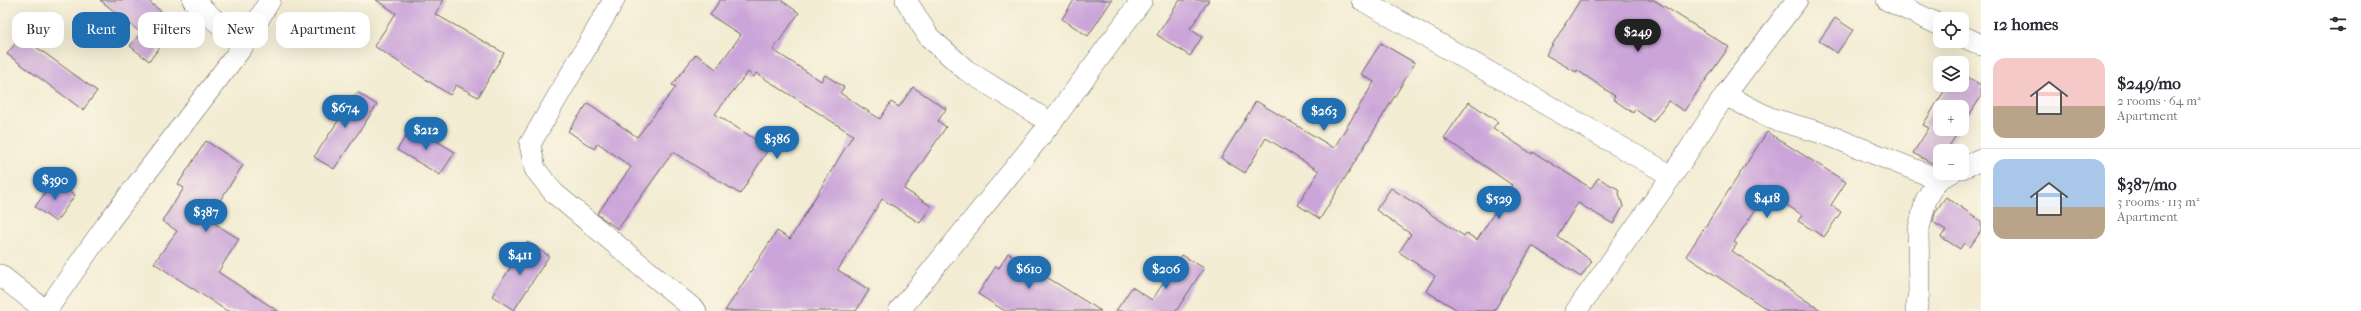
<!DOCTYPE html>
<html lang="en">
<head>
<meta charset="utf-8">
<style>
  :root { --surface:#fff; --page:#f7f7f7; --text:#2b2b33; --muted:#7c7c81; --line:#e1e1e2; --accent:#1f6fb2 }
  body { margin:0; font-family:"IM FELL French Canon",serif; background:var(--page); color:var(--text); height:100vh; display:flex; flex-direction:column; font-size:15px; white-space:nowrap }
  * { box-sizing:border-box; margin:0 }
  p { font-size:13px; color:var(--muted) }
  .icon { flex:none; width:22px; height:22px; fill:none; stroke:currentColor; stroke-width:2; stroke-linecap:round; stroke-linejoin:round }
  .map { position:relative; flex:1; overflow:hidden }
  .sheet { display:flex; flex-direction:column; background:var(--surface); width:380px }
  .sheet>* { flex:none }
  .top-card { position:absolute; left:12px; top:12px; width:380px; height:36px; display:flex; gap:8px }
  .tools { position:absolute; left:1933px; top:12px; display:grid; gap:8px }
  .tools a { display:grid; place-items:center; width:36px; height:36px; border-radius:8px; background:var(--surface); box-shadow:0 4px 16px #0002; font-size:20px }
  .price { position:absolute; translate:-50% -34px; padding:0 9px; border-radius:14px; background:var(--accent); color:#fff; font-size:13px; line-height:26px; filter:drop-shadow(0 1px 2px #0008) }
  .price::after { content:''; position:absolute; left:50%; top:24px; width:12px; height:9px; margin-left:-6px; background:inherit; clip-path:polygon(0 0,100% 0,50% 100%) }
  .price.selected { background:#222; color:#fff }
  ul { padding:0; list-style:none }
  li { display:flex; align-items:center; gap:12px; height:100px; padding:0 12px }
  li+li { border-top:1px solid var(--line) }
  li span { display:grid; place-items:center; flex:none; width:112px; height:80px; border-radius:12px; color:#555 }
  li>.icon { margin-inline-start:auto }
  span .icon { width:48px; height:48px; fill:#fffc; stroke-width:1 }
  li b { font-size:17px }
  h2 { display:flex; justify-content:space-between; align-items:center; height:48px; padding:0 12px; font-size:17px }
  .pill { padding:0 14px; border-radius:12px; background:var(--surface); box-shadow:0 4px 16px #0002; font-size:14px; line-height:36px }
  .pill.selected { background:var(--accent); color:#fff }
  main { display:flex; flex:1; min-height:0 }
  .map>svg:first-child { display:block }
  .building { fill:#cba5d9 }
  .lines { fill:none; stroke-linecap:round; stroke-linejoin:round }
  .minor-casing { stroke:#67655c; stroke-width:22 }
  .minor { stroke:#fff; stroke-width:21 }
</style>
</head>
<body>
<main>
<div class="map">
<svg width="1981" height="311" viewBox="0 0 1981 311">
  <rect width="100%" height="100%" fill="#fcf5e5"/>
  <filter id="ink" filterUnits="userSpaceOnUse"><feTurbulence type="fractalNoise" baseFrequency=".025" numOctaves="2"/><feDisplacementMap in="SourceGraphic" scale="8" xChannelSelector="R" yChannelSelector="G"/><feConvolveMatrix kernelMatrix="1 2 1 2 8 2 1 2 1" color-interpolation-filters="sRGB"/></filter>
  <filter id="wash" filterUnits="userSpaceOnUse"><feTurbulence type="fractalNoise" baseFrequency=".012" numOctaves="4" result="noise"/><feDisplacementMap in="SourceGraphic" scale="16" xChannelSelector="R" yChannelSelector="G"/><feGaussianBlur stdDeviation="0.9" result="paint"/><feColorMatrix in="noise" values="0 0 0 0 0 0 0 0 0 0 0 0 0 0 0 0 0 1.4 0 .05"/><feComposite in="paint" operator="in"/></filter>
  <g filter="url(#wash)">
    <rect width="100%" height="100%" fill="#f3ecd3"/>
    <g id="blocks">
      <path class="building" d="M 100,0 L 147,0 L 178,25 L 149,61 L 130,46 L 141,33 Z
        M 376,0 L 444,0 L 435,14 L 504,53 L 478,97 L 456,85 L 450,95 L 374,46 L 396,13 Z
        M 720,0 L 781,0 L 799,13 L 773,50 L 821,81 L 825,75 L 844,87 L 840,93 L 880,119 L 891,102 L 899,107 L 913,87 L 946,109 L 938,121 L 946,127 L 904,189 L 931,206 L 920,223 L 882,199 L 838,270 L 869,290 L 856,311 L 725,311 L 777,231 L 790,239 L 853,135 L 756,73 L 754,77 L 748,72 L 715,114 L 769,148 L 740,194 L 673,152 L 618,229 L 597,214 L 631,167 L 598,143 L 594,149 L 568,131 L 588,103 L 637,137 L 676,87 L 672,85 L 696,54 L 716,69 L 741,35 L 710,15 Z
        M 1074,0 L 1112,0 L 1088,36 L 1062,19 Z
        M 1180,0 L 1209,0 L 1190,29 L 1202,37 L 1190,56 L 1157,35 Z
        M 1580,0 L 1654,0 L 1729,47 L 1684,111 L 1668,101 L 1653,122 L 1635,109 L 1633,113 L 1613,99 L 1615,96 L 1577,70 L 1576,72 L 1546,55 Z
        M 1835,18 L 1853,30 L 1837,53 L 1819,41 Z
        M 21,36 L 97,91 L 83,110 L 7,54 Z
        M 1381,43 L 1415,63 L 1320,219 L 1298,205 L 1319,171 L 1266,138 L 1245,173 L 1221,158 L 1256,101 L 1334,148 L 1374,82 L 1361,74 Z
        M 1962,74 L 1981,85 L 1981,97 L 1962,126 L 1962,107 L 1940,107 L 1940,129 L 1960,129 L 1946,151 L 1940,151 L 1940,161 L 1937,166 L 1913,153 L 1929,128 L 1923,125 L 1948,85 L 1962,85 Z
        M 357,92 L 377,105 L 334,169 L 314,157 L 338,121 L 332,116 L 343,100 L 349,104 Z
        M 1469,102 L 1498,122 L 1493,128 L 1532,154 L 1533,152 L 1591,188 L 1598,178 L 1618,189 L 1623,207 L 1613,224 L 1578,203 L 1557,236 L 1592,261 L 1581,277 L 1532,246 L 1494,311 L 1459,311 L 1426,291 L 1435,276 L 1399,252 L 1411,234 L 1376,210 L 1391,188 L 1464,236 L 1466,233 L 1477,240 L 1512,185 L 1444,138 Z
        M 412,126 L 455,152 L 440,175 L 397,150 Z
        M 1767,132 L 1846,182 L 1831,205 L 1841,212 L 1824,237 L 1798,221 L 1802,215 L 1767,192 L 1734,242 L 1737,244 L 1732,251 L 1822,311 L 1770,311 L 1686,256 Z
        M 206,141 L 243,165 L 208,219 L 239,239 L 218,272 L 278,311 L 227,311 L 154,263 L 177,231 L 162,221 L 184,188 L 178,184 Z
        M 54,180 L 75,195 L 56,222 L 35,207 Z
        M 1946,197 L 1981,221 L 1981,231 L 1970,247 L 1964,243 L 1960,249 L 1941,237 L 1946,230 L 1933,222 L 1935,212 Z
        M 527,242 L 549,256 L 514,310 L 492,296 Z
        M 1008,253 L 1101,311 L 1005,311 L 978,294 L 996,266 L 999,268 Z
        M 1182,255 L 1204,268 L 1176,311 L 1116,311 L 1132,287 L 1152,300 Z"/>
    </g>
  </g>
  <g filter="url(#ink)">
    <use href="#blocks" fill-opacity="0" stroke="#67655c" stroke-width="1"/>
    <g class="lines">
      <defs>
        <path id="minor" d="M 193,0 L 243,46
          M 614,0 L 530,144 L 535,169 L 554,193 L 696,311
          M 906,0 L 929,37 L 966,70 L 1051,123
          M 1362,0 L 1672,176
          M 1887,0 L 1940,25
          M 1962,36 L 1981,45
          M 1725,95 L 1770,118 L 1825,134 L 1938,179
          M 1962,168 L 1981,160
          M 0,275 L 46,311
          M 46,311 L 107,224 L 243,46 L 270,0
          M 899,311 L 1051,123 L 1142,0
          M 1576,311 L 1672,176 L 1725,95 L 1797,0
          M 1916,311 L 1919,292 L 1918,232 L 1926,200 L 1938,179 L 1951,173"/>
      </defs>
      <use href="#minor" class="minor-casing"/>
      <use href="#minor" class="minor"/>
    </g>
  </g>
</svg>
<div class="tools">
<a><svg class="icon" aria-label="locate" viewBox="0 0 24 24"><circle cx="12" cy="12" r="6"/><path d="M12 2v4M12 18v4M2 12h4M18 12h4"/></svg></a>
<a><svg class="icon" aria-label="layers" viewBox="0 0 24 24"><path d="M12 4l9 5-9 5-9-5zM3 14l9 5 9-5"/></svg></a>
<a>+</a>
<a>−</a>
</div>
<b class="price selected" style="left:1638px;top:53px">$249</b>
<b class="price" style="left:345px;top:129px">$674</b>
<b class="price" style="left:1324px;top:132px">$263</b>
<b class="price" style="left:426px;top:151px">$212</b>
<b class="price" style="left:777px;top:160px">$386</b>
<b class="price" style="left:55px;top:201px">$390</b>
<b class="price" style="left:1767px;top:219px">$418</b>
<b class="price" style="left:1499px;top:220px">$529</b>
<b class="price" style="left:206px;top:233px">$387</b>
<b class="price" style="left:520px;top:276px">$411</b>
<b class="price" style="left:1029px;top:290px">$610</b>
<b class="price" style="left:1166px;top:290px">$206</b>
<div class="top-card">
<a class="pill">Buy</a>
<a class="pill selected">Rent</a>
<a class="pill">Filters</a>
<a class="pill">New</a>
<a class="pill">Apartment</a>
</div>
</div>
<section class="sheet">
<h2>12 homes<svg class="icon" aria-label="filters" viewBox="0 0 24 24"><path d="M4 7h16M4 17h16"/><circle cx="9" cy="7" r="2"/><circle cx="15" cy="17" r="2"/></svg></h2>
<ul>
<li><span style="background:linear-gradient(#f6c9c9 60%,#b9a48a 0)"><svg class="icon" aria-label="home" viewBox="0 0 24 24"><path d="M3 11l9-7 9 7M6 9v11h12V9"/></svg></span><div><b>$249/mo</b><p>2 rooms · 64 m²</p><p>Apartment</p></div></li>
<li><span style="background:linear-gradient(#a9c7e8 60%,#b9a48a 0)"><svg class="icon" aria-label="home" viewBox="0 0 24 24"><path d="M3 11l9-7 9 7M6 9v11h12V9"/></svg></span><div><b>$387/mo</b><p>3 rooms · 113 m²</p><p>Apartment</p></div></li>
</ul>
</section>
</main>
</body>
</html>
